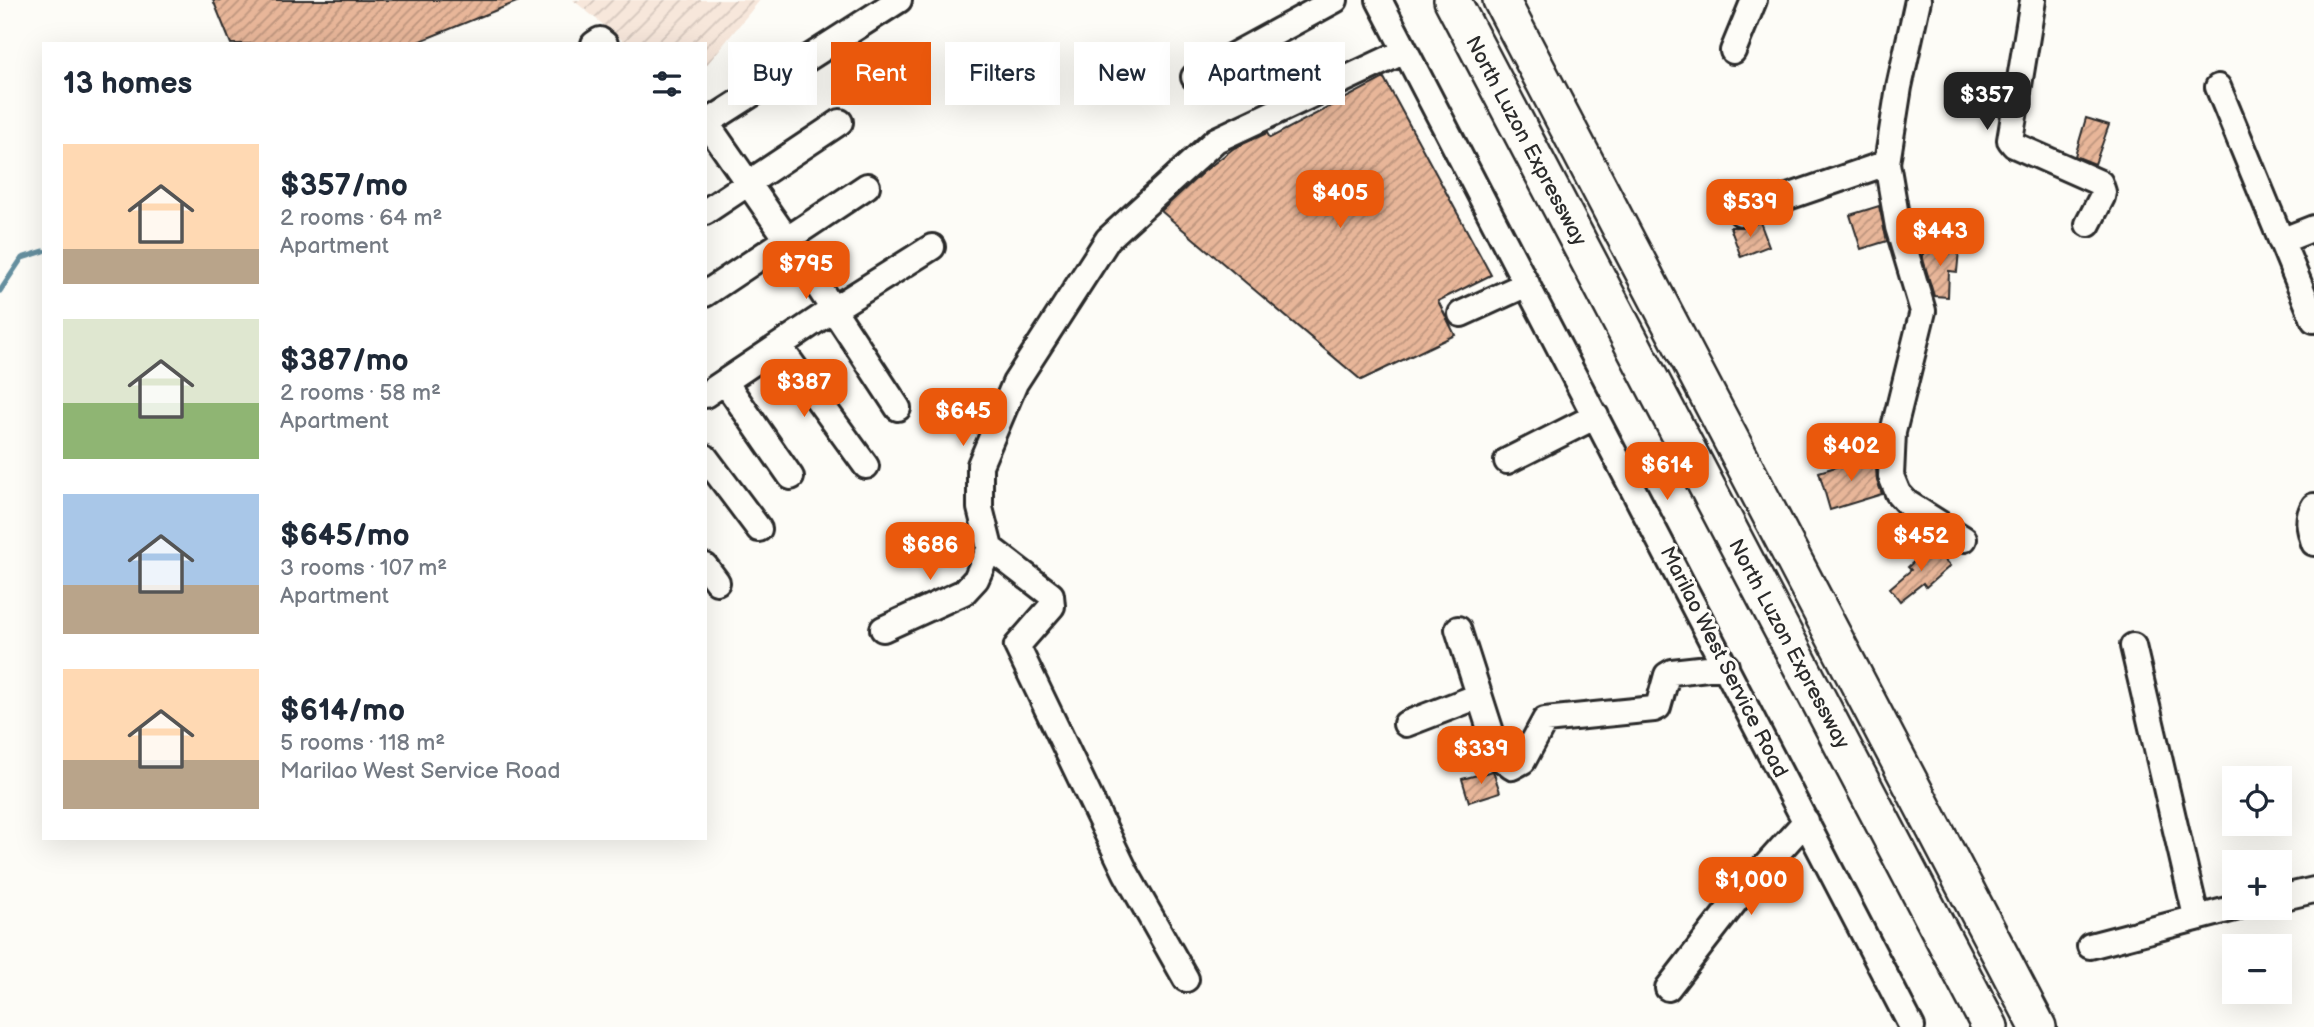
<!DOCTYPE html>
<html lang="en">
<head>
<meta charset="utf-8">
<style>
  :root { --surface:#fff; --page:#f2f2f3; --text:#1f2937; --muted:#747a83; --accent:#ea580c }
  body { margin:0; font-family:"Balsamiq Sans",sans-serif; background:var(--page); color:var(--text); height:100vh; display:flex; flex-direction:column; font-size:26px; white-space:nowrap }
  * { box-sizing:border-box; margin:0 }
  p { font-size:23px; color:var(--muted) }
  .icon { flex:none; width:38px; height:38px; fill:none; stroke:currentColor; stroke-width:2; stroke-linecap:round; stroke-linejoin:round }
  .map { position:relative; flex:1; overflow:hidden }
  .sheet { position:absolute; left:42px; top:42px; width:665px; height:798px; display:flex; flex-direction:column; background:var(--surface); border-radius:0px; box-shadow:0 7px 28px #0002 }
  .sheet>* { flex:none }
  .top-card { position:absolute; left:728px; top:42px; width:665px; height:63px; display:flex; gap:14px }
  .buttons { position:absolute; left:2222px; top:766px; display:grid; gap:14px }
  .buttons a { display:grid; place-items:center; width:70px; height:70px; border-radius:0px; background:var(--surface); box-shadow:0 7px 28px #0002; font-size:35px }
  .price { position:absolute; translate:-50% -60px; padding:0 16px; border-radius:14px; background:var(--accent); color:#fff; font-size:23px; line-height:46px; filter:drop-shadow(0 2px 4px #0008) }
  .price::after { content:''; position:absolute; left:50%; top:42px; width:21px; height:16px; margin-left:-10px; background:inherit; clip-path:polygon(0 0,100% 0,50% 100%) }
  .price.on { background:#222; color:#fff }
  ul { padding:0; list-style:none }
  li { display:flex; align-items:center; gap:21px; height:175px; padding:0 21px }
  li span { display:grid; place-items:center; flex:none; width:196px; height:140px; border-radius:0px; color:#555 }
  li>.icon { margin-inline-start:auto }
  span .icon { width:84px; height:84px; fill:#fffc; stroke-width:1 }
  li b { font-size:30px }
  h2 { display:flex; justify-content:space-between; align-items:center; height:84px; padding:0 21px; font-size:30px }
  .pill { padding:0 24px; border-radius:0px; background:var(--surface); box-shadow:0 7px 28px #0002; font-size:24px; line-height:63px }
  .pill.on { background:var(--accent); color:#fff }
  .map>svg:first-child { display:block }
  .industrial { fill:url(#industrial-furrows) }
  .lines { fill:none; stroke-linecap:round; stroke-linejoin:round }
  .stream { stroke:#658f9f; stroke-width:5 }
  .building { fill:url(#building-hatch); stroke:#2b2b2b; stroke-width:2 }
  .minor-casing { stroke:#2b2b2b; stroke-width:30 }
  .highway-casing { stroke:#2b2b2b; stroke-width:40 }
  .minor { stroke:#fdfcf7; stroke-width:24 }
  .highway { stroke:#fdfcf7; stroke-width:35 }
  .labels { text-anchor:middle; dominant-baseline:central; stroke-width:6; stroke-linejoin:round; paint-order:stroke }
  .street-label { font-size:21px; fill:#2b2b2b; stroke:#fdfcf7 }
</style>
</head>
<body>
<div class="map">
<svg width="2314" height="1027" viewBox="0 0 2314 1027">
  <defs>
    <pattern id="industrial-furrows" width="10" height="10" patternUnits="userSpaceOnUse" patternTransform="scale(1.75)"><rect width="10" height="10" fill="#f7e7db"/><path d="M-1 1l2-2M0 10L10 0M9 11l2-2" fill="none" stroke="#d4c6bc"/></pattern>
    <pattern id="building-hatch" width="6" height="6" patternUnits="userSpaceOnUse" patternTransform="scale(1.75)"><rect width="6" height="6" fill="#e8b699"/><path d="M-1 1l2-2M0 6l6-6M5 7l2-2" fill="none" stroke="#bc947d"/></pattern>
  </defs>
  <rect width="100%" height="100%" fill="#fdfcf7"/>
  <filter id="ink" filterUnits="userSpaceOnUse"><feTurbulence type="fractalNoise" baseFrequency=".0143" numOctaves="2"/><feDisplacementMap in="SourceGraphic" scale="14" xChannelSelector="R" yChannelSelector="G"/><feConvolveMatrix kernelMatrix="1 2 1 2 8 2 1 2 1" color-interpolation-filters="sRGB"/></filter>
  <g filter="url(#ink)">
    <path class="industrial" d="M 573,0 L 760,0 L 705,67 L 705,44 L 627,44 Z"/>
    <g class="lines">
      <path class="stream" d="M 0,291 L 22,258 L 44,251"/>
    </g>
    <path class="building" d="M 213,0 L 519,0 L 519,1 L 413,44 L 231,44 Z
      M 1384,78 L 1491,275 L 1438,301 L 1455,335 L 1361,380 L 1161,211 L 1203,172 L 1234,148 L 1267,133 L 1270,138 Z
      M 2086,118 L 2109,125 L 2095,164 L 2075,156 Z
      M 1879,206 L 1887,241 L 1861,249 L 1850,215 Z
      M 1760,222 L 1769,246 L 1741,257 L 1730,227 L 1745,227 Z
      M 1923,248 L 1959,250 L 1957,272 L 1949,271 L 1948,297 L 1934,296 L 1923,259 Z
      M 1875,455 L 1877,481 L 1882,494 L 1830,510 L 1819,472 Z
      M 1931,546 L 1950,566 L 1926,587 L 1923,583 L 1900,601 L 1890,588 L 1911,570 L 1908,567 Z
      M 1493,771 L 1500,792 L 1469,802 L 1462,779 Z"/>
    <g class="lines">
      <defs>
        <path id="minor" d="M 1379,0 L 1912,1027
          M 1918,0 L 1899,87 L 1887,163 L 1898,227 L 1923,311 L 1893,432 L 1891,476 L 1898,493 L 1907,503 L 1964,539
          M 2033,0 L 2010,140 L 2014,145 L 2100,183 L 2103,192 L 2102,197 L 2088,224
          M 594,44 L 600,40 L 605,44
          M 1733,51 L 1754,0
          M 1194,77 L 1335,0
          M 2218,87 L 2314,320
          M 705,121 L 787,239 L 898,408
          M 705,124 L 899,0
          M 705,212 L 840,122
          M 1741,213 L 1887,163
          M 2281,241 L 2314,228
          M 705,294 L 867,186
          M 1461,314 L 1527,284
          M 779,346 L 866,466
          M 725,382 L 791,477
          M 705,395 L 832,310 L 932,247
          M 705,457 L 759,529
          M 1507,461 L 1596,416
          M 2314,506 C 2306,519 2310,530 2314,543
          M 705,566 L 717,582
          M 883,629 L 964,592 L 976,579 L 990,548
          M 1458,629 L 1499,757 L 1512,767 L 1523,761 L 1545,720 L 1654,709 L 1658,707 L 1667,675 L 1672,672 L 1726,666
          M 2133,646 L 2196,916
          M 1406,724 L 1479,696
          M 2280,898 L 2314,890
          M 2090,946 L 2235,908
          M 1186,979 L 1126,873 L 1017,646 L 1052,606 L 1051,595 L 990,548 L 980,508 L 980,465 L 1015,383 L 1108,239 L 1216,140 L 1405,51
          M 1668,988 L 1744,890 L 1806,821"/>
        <path id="highway" d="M 1452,0 L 1990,1027
          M 1501,0 L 2038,1027"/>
      </defs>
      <use href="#minor" class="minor-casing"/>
      <use href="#highway" class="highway-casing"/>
      <use href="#minor" class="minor"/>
      <use href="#highway" class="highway"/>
    </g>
  </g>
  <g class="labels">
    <g class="street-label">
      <text transform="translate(1526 141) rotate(62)">North Luzon Expressway</text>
      <text transform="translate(1789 644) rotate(62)">North Luzon Expressway</text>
      <text transform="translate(1724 662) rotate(63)">Marilao West Service Road</text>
    </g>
  </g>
</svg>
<div class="buttons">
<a><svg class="icon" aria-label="locate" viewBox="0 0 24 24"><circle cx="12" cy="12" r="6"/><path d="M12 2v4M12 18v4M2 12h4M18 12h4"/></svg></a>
<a>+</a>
<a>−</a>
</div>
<b class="price on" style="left:1987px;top:132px">$357</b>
<b class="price" style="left:1340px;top:230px">$405</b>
<b class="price" style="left:1750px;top:239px">$539</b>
<b class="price" style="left:1940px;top:268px">$443</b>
<b class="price" style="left:806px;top:301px">$795</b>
<b class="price" style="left:804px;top:419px">$387</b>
<b class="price" style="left:963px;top:448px">$645</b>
<b class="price" style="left:1851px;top:483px">$402</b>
<b class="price" style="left:1667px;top:502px">$614</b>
<b class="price" style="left:1921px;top:573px">$452</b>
<b class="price" style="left:930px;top:582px">$686</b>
<b class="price" style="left:1481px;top:786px">$339</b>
<b class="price" style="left:1751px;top:917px">$1,000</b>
<div class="top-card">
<a class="pill">Buy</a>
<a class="pill on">Rent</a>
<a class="pill">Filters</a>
<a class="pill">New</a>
<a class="pill">Apartment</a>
</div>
<section class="sheet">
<h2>13 homes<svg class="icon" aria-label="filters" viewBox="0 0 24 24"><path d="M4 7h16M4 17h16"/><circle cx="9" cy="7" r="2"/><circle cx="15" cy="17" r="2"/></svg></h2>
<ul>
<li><span style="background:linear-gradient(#ffd9b3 75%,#b9a48a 0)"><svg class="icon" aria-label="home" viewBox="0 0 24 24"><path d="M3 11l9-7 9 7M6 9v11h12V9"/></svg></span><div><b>$357/mo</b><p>2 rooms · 64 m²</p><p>Apartment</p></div></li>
<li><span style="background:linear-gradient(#dfe7d0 60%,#8fb573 0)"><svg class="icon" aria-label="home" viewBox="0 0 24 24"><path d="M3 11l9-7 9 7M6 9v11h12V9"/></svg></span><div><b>$387/mo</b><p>2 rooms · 58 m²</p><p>Apartment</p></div></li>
<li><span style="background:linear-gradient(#a9c7e8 65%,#b9a48a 0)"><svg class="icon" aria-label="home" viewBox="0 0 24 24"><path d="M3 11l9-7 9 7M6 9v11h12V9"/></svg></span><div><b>$645/mo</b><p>3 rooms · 107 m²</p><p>Apartment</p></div></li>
<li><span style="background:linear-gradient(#ffd9b3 65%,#b9a48a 0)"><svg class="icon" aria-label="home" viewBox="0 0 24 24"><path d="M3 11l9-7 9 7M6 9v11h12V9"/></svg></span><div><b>$614/mo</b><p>5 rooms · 118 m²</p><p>Marilao West Service Road</p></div></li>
</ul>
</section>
</div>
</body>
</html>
